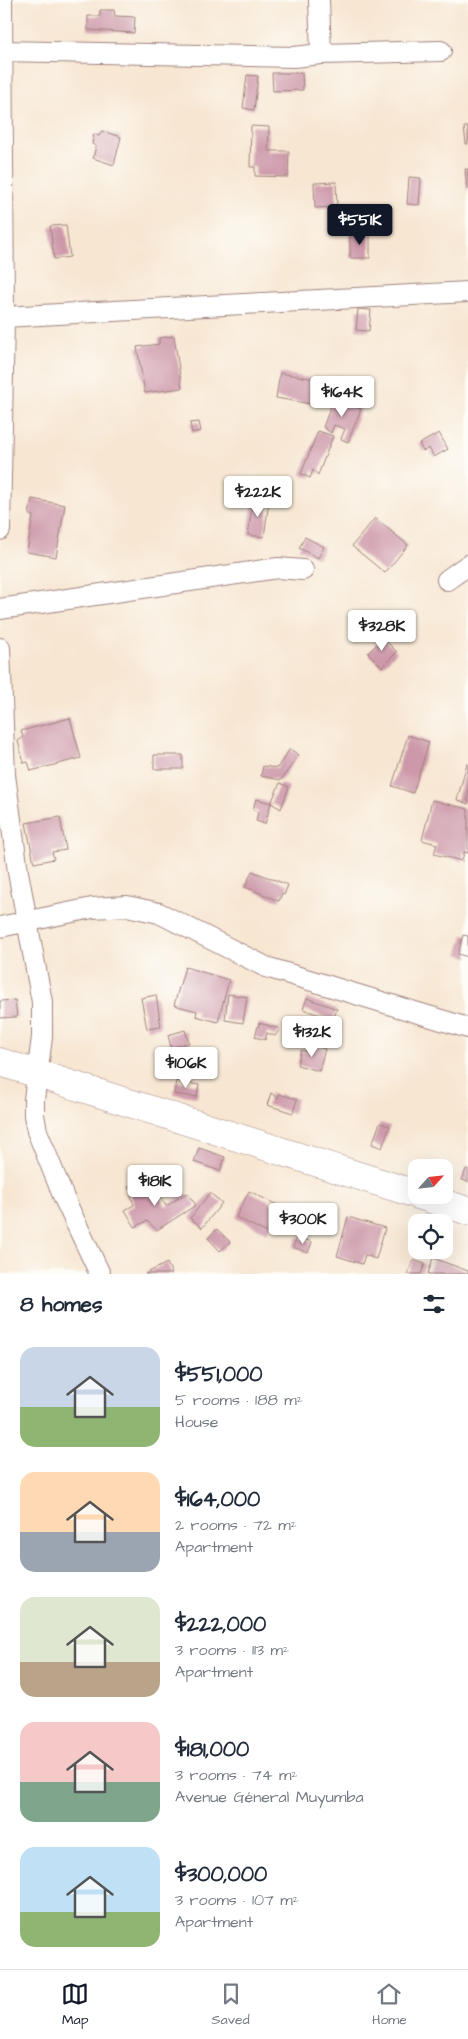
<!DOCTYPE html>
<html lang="en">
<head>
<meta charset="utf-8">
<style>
  :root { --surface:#fff; --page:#f6f6f7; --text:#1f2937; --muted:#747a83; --line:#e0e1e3; --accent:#111827 }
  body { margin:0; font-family:"Architects Daughter",sans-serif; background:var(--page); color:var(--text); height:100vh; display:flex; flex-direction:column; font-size:19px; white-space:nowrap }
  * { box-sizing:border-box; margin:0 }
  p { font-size:16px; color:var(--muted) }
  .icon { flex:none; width:28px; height:28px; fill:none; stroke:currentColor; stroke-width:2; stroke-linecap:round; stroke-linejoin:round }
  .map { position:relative; height:1274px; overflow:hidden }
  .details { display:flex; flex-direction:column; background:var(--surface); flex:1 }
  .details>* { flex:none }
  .needle { width:32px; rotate:63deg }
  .controls { position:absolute; left:408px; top:1159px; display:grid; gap:10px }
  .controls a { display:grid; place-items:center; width:45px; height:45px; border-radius:10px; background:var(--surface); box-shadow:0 5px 20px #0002; font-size:25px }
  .price { position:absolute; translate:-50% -42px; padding:0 11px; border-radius:5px; background:#fff; color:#222; font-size:16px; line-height:32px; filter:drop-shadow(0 1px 2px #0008) }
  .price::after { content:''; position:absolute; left:50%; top:30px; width:15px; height:11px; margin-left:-8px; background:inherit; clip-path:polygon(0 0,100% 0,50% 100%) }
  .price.current { background:var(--accent); color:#fff }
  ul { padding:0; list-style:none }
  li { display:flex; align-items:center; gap:15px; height:125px; padding:0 20px }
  li span { display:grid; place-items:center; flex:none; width:140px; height:100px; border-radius:15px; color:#555 }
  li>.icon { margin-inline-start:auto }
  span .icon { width:60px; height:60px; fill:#fffc; stroke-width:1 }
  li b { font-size:21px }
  h2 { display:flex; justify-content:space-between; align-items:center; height:60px; padding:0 20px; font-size:21px }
  .tab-bar { display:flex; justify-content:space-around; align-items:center; height:70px; border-top:1px solid var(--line); background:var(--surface); font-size:14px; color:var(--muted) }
  .tab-bar a { display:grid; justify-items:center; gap:2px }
  .tab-bar .current { color:var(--accent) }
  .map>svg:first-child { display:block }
  .building { fill:#cd99aa }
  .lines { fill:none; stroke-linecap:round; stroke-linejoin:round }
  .street-casing { stroke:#a0827e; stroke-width:22 }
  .secondary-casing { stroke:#a0827e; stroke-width:29 }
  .street { stroke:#fff; stroke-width:20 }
  .secondary { stroke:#fff; stroke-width:28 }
</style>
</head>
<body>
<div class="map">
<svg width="468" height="1274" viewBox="0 0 468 1274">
  <rect width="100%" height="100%" fill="#fdfcf7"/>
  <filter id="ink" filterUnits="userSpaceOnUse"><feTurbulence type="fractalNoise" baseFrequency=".02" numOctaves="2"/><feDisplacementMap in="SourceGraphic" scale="10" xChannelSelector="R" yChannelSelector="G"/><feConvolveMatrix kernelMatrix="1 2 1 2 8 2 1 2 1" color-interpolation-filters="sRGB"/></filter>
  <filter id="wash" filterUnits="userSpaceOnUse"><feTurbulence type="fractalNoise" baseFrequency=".0096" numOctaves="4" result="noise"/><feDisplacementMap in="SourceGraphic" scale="20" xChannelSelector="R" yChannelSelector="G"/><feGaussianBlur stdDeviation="1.12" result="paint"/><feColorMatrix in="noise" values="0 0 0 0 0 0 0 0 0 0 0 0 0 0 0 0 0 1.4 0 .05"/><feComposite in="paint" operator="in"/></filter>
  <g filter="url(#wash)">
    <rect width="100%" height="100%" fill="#f7e6d1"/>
    <g id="blocks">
      <path class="building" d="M 100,10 L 114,10 L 115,16 L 135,17 L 134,33 L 88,30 L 88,16 L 100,16 Z
        M 272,73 L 302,73 L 303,90 L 273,91 Z
        M 247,75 L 258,76 L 254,110 L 243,108 Z
        M 251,126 L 269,127 L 268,151 L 289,151 L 288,177 L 255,176 L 255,167 L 250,167 Z
        M 464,127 L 468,127 L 468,144 L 466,144 Z
        M 102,131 L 121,137 L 114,165 L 93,158 L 96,146 L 92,144 L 94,134 L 99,136 Z
        M 465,169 L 468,169 L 468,190 L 467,190 Z
        M 409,177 L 421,178 L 419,205 L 407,204 Z
        M 336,182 L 337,207 L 315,208 L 314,183 Z
        M 66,225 L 70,257 L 54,259 L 50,226 Z
        M 350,234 L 370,234 L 370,258 L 350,258 Z
        M 358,309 L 371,310 L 369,331 L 356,330 Z
        M 174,336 L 182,388 L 145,393 L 137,347 L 159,344 L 159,338 Z
        M 280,373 L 315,379 L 311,404 L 276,398 Z
        M 334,398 L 361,409 L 348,442 L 341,439 L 345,429 L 334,425 L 331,433 L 323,427 Z
        M 199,422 L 201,431 L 192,433 L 190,423 Z
        M 318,431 L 333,436 L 318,475 L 313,470 L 310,478 L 301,474 Z
        M 439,433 L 448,449 L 434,457 L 429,448 L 423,451 L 419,444 Z
        M 32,499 L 65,505 L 56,557 L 27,552 L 33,516 L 29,514 Z
        M 253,499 L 269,501 L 264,537 L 248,535 Z
        M 375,518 L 408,545 L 385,573 L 352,546 Z
        M 305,537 L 324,547 L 318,558 L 299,548 Z
        M 383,638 L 397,652 L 382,667 L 368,653 Z
        M 70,718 L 81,758 L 31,771 L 28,762 L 24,763 L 18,741 L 23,737 L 21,731 Z
        M 408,735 L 429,742 L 413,793 L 392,786 Z
        M 290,749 L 299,755 L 281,780 L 261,776 L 263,766 L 277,768 Z
        M 154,755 L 183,755 L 183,769 L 154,769 Z
        M 467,764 L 468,764 L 468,804 L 457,800 Z
        M 280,783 L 289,787 L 281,809 L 271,803 Z
        M 256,799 L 271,803 L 265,824 L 256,821 L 258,812 L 253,810 Z
        M 432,800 L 468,809 L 468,853 L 464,852 L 462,861 L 434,854 L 437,844 L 422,840 Z
        M 60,817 L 66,850 L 52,852 L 54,859 L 34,863 L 26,823 Z
        M 252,871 L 288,885 L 284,895 L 282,893 L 279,901 L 245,887 Z
        M 463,935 L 468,936 L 468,957 L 458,954 Z
        M 185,967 L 229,980 L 218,1022 L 196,1016 L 197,1011 L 174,1005 Z
        M 228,994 L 247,997 L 243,1023 L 225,1020 Z
        M 156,995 L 161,1027 L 147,1029 L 141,998 Z
        M 307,998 L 337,1009 L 333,1020 L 303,1009 Z
        M 15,1000 L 17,1017 L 0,1018 L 0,1001 Z
        M 259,1023 L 280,1029 L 275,1036 L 267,1033 L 265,1040 L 255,1037 Z
        M 185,1030 L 189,1043 L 171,1048 L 168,1035 Z
        M 314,1046 L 325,1049 L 319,1071 L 297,1065 L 301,1050 L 309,1052 Z
        M 176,1081 L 199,1085 L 197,1097 L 174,1094 Z
        M 271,1093 L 278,1098 L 279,1094 L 297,1099 L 293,1113 L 267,1105 Z
        M 380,1123 L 390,1126 L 382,1148 L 372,1144 Z
        M 199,1148 L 225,1157 L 220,1171 L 194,1162 Z
        M 466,1169 L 468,1169 L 468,1182 L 462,1180 Z
        M 142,1181 L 147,1194 L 156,1191 L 166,1206 L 187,1193 L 196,1205 L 157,1230 L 147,1221 L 135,1227 L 125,1210 L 134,1205 L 128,1186 Z
        M 249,1191 L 287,1210 L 281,1223 L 273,1222 L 267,1233 L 236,1217 Z
        M 210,1193 L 222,1203 L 202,1228 L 190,1218 Z
        M 348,1217 L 385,1228 L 376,1259 L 365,1255 L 362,1264 L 337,1256 Z
        M 217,1229 L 230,1242 L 220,1251 L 208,1238 Z
        M 297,1237 L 312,1242 L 308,1253 L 293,1247 Z
        M 433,1258 L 468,1271 L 468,1274 L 428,1274 Z
        M 413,1260 L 425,1264 L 421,1274 L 408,1274 Z
        M 167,1263 L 172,1274 L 145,1274 Z"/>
    </g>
  </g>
  <g filter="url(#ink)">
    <use href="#blocks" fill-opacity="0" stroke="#a0827e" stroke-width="1"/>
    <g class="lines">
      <defs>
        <path id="street" d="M 319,0 L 321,54
          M 2,51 L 294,57 L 321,54 L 441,51
          M 4,317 L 468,292
          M 0,530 L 4,317 L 2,0
          M 447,580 L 468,565
          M 0,609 L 278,568 L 303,570
          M 0,648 L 5,775 L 18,872 L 42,1002 L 42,1037 L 34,1100 L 34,1115 L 37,1131 L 64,1198 L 100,1274
          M 0,927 L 92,908 L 127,906 L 159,913 L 266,967 L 468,1028"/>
        <path id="secondary" d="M 0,1062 L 416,1194
          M 418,1195 L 468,1211"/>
      </defs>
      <use href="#street" class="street-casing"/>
      <use href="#secondary" class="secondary-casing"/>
      <use href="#street" class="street"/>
      <use href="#secondary" class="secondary"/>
    </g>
  </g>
</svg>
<div class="controls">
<a><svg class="needle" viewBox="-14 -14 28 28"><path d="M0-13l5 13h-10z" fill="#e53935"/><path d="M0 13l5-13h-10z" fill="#747a83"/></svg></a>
<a><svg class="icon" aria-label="locate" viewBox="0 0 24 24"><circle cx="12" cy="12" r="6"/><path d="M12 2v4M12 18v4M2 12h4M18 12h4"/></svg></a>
</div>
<b class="price current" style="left:360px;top:246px">$551K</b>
<b class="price" style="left:342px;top:418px">$164K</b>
<b class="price" style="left:258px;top:518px">$222K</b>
<b class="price" style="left:382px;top:652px">$328K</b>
<b class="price" style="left:312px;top:1058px">$132K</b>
<b class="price" style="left:186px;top:1089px">$106K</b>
<b class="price" style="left:155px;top:1207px">$181K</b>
<b class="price" style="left:303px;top:1245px">$300K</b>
</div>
<section class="details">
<h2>8 homes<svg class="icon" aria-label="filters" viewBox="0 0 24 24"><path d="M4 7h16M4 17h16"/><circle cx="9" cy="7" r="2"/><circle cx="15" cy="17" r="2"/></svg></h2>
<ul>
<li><span style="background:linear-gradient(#c9d6e8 60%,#8fb573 0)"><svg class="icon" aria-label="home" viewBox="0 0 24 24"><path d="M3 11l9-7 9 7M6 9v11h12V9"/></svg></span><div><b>$551,000</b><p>5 rooms · 188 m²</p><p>House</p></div></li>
<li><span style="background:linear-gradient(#ffd9b3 60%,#9aa5b1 0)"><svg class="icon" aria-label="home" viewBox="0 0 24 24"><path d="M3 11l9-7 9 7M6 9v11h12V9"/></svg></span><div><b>$164,000</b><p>2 rooms · 72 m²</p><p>Apartment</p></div></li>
<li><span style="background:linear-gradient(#dfe7d0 65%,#b9a48a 0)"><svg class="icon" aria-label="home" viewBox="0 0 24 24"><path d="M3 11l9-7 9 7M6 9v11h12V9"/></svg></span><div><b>$222,000</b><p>3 rooms · 113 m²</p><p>Apartment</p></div></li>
<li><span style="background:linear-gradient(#f6c9c9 60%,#7fa58c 0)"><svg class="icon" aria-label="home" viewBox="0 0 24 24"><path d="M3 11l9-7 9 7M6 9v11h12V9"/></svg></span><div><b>$181,000</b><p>3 rooms · 74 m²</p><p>Avenue Géneral Muyumba</p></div></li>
<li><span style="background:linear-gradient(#bfe0f5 65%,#8fb573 0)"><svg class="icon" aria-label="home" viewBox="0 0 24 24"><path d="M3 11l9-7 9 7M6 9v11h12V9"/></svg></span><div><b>$300,000</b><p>3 rooms · 107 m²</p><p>Apartment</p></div></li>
</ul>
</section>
<nav class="tab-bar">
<a class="current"><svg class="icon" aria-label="map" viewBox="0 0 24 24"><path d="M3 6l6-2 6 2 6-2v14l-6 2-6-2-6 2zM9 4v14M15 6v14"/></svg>Map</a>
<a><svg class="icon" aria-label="saved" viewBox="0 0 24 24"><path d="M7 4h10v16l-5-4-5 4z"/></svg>Saved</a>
<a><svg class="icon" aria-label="home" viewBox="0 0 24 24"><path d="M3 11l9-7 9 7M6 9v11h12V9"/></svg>Home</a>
</nav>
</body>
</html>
